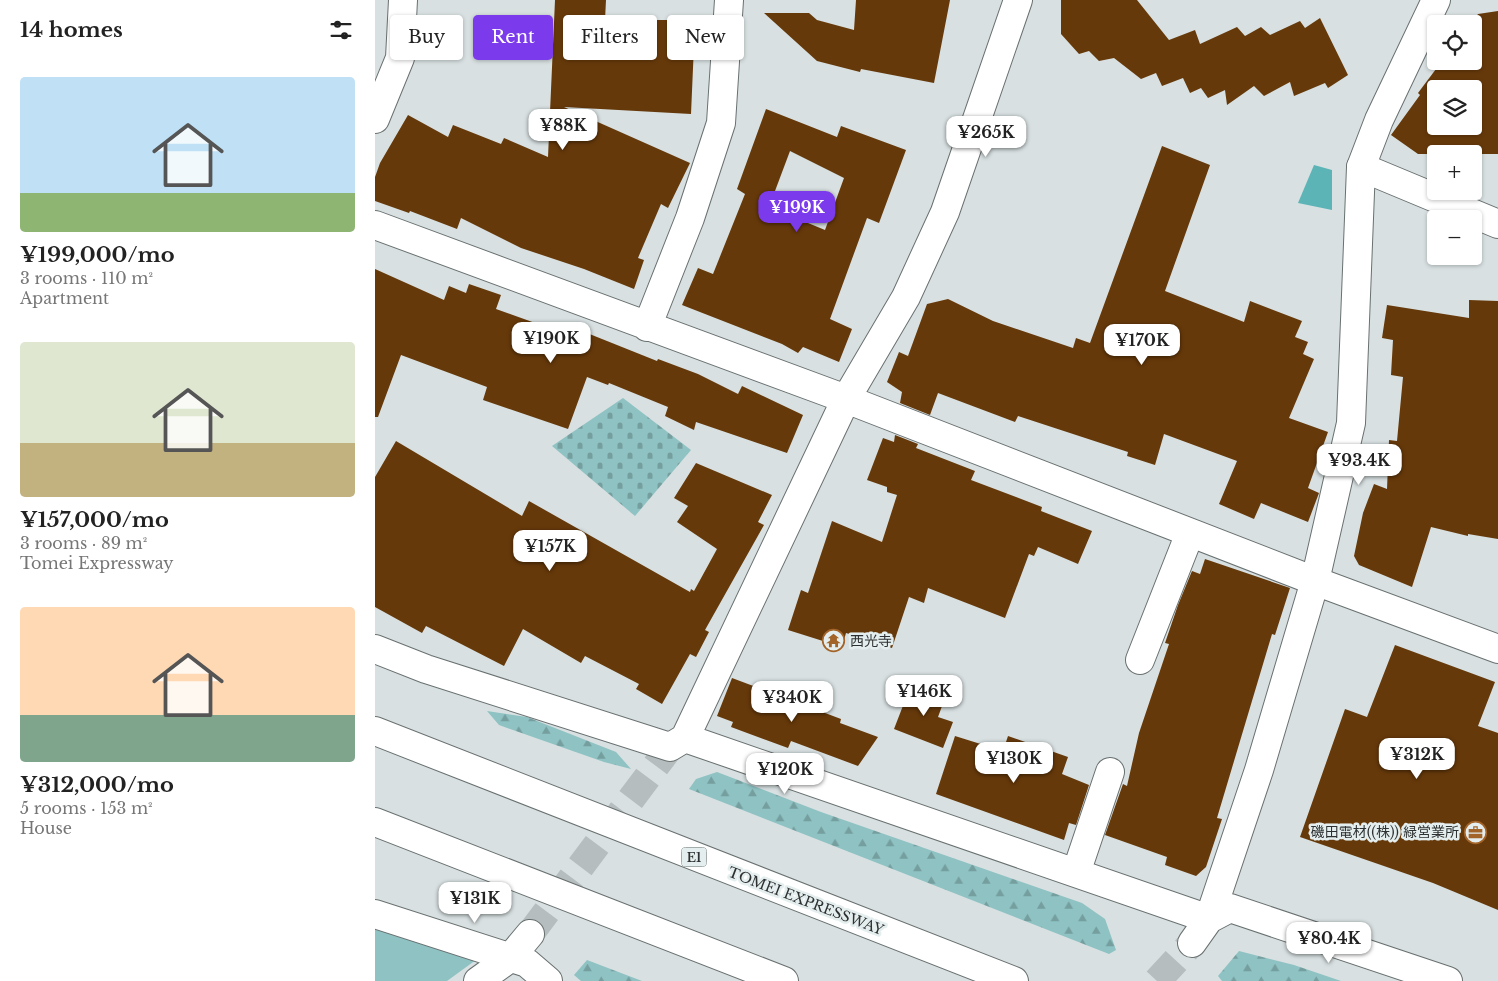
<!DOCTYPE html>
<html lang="en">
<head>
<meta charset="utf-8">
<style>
  :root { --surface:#fff; --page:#f2f2f2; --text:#222; --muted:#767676; --accent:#7c3aed }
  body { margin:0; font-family:"Libre Baskerville","Noto Sans JP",serif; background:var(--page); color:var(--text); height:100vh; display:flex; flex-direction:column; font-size:19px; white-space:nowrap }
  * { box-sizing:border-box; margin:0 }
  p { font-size:16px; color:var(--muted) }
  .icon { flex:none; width:28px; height:28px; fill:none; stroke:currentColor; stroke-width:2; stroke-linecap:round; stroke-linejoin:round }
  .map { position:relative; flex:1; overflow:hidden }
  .details { display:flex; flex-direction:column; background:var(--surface); width:375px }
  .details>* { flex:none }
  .banner { position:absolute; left:15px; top:15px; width:475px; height:45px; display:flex; gap:10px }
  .buttons { position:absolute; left:1052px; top:15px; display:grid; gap:10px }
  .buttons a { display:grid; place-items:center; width:55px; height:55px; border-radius:5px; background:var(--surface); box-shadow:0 1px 4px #0004; font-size:25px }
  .price { position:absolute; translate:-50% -42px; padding:0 11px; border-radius:10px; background:#fff; color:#222; font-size:16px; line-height:32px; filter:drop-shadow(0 1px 2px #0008) }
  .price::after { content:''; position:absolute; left:50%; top:30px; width:15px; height:11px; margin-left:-8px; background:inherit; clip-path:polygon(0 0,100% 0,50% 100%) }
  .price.active { background:var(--accent); color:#fff }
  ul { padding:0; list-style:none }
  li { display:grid; align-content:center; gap:10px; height:265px; padding:0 20px }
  li span { display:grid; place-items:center; height:155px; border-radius:5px; color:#555 }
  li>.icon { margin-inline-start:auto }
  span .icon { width:90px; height:90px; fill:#fffc; stroke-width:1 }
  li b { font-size:21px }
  h2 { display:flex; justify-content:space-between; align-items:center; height:60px; padding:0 20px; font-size:21px }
  .pill { padding:0 18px; border-radius:5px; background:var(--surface); box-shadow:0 1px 4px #0004; font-size:18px; line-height:45px }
  .pill.active { background:var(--accent); color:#fff }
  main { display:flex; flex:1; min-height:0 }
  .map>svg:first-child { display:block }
  .forest { fill:url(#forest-firs) }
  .cemetery { fill:url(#cemetery-stones) }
  .park { fill:#8fc2c3 }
  .water { fill:#5cb4b7 }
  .building { fill:#66390a; fill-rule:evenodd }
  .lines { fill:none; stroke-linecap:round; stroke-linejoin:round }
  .minor-tunnel { stroke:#b6bdbe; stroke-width:28; stroke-dasharray:28 14; stroke-linecap:butt }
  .tertiary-tunnel { stroke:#b6bdbe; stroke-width:28; stroke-dasharray:28 14; stroke-linecap:butt }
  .minor-casing { stroke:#697070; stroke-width:30 }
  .tertiary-casing { stroke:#697070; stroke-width:30 }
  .motorway-casing { stroke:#697070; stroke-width:30 }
  .minor { stroke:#fff; stroke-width:28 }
  .tertiary { stroke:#fff; stroke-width:28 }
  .motorway { stroke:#fff; stroke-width:28 }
  .labels { text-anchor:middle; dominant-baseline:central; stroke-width:5; stroke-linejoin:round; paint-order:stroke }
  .shield { fill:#e5eeee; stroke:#656a6a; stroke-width:1 }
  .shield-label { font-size:12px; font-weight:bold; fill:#2e3131 }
  .poi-label { font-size:14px; fill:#2e3131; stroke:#e5eeee; text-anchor:start }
  .street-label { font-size:14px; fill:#2e3131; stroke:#e5eeee }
</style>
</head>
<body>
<main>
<section class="details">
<h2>14 homes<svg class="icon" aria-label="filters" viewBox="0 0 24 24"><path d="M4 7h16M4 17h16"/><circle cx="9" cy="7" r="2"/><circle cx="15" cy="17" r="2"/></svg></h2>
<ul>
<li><span style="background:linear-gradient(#bfe0f5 75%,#8fb573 0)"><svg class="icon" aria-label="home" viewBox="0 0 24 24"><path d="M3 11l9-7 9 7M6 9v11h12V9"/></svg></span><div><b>¥199,000/mo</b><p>3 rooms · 110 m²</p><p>Apartment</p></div></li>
<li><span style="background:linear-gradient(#dfe7d0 65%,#c2b280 0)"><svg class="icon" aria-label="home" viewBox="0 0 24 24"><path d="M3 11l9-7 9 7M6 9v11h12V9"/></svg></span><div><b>¥157,000/mo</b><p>3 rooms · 89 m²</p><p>Tomei Expressway</p></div></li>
<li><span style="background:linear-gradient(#ffd9b3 70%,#7fa58c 0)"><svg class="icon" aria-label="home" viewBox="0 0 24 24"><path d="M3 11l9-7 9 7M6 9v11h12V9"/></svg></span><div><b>¥312,000/mo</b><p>5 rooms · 153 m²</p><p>House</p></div></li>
</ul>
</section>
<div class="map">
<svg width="1123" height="981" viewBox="0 0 1123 981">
  <defs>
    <pattern id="forest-firs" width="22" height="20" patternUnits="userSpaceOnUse" patternTransform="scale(1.25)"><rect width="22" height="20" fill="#8fc2c3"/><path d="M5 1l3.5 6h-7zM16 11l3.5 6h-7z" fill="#759e9f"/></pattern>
    <pattern id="cemetery-stones" width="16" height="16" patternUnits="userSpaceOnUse" patternTransform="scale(1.25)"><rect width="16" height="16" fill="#8fc2c3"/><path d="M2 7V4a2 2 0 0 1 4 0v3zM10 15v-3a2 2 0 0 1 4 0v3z" fill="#759e9f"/></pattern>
  </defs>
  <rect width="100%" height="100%" fill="#d8e0e1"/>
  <path class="forest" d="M 112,711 L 152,717 L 241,752 L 256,769 L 229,762 L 124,725 Z
    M 342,772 L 446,812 L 707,903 L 730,919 L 741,950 L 734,954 L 314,789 L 321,779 Z
    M 864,951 L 919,965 L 966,981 L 847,981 L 843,976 Z
    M 212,960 L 267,981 L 269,981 L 206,981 L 199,975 Z"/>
  <path class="cemetery" d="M 248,398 L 316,450 L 260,516 L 177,446 Z"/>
  <path class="park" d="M 0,923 L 105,957 L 72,981 L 0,981 Z"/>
  <path class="water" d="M 939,165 L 957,170 L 957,210 L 923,203 Z"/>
  <path class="building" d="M 180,0 L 231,0 L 230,20 L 316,20 L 316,22 L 320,22 L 316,114 L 189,107 L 315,163 L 293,208 L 286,204 L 263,258 L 269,260 L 259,289 L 209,269 L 146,248 L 86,218 L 82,229 L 35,211 L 34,213 L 0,201 L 0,177 L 5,163 L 33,115 L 73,137 L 78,125 L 126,144 L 129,138 L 173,157 Z
    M 481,0 L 575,0 L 559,83 L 486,69 L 485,72 L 442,61 L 389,13 L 434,13 L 442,20 L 479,30 Z
    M 686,0 L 762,0 L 794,40 L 820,30 L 825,44 L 862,27 L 870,36 L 886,27 L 895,35 L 925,21 L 930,28 L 945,18 L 973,75 L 953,88 L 950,83 L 919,96 L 915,82 L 889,96 L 879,86 L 852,105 L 850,90 L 833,98 L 826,88 L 815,93 L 808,78 L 787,86 L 781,73 L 766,79 L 739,58 L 724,61 L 714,51 L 704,54 L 686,34 Z
    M 1123,11 L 1123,154 L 1043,154 L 1016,135 L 1045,95 L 1043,93 L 1067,61 L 1099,61 L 1099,24 L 1096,24 L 1103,14 ZM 1061,89 L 1099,89 L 1099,126 L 1061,126 Z
    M 391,109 L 462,137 L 466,126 L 531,150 L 504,223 L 492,218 L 455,319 L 477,329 L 464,362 L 428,347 L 423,353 L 407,344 L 307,305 L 323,268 L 338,274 L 370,194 L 362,189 ZM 415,151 L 469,178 L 450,230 L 394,207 Z
    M 787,146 L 835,165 L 790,291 L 869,322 L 875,301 L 927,321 L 920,337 L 933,342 L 928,354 L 939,359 L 914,418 L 953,432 L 933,488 L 944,493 L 933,522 L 886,503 L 879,519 L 844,504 L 862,461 L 789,434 L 780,465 L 752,456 L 753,452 L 643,416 L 640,422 L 563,393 L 555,415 L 525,403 L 527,392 L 512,382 L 524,352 L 533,356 L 552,304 L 573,299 L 618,321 L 698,348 L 701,338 L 715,343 Z
    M 0,269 L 69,300 L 74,286 L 91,293 L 94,284 L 126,295 L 121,309 L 188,333 L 192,325 L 282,361 L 283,359 L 323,374 L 363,394 L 367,386 L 428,415 L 412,453 L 321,422 L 319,430 L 290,416 L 293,407 L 234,383 L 233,385 L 212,377 L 193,429 L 108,400 L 112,387 L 26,355 L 3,417 L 0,417 Z
    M 1094,300 L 1123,301 L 1123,539 L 1093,534 L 1093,536 L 1056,527 L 1037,587 L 984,565 L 979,556 L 988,513 L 999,484 L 1012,489 L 1014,440 L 1022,441 L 1028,377 L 1016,375 L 1018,340 L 1007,338 L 1012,305 L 1094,318 Z
    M 520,435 L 543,444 L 541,448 L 600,471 L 596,480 L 667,507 L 666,511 L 717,531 L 703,564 L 663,547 L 659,556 L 654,554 L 630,618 L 553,588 L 549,603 L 534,597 L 517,648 L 471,633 L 467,647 L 413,630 L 426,590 L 433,593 L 457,521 L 507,542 L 522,495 L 512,492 L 512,487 L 492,480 L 508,438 L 519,442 Z
    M 21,441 L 147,516 L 154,501 L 315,592 L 316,589 L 319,591 L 342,549 L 302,522 L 313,506 L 299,498 L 321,463 L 397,495 L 383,522 L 389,525 L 330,630 L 334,632 L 321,657 L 315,654 L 287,704 L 261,689 L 264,684 L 210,656 L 206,663 L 148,629 L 129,666 L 51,626 L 47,633 L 0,607 L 0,477 Z
    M 830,559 L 915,588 L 900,635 L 897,634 L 842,818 L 847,819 L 831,867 L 821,876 L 790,865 L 792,857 L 730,835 L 748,784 L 752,786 L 764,733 L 794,644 L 790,643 L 803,605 L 817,571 L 825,574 Z
    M 1020,645 L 1120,682 L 1103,726 L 1123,733 L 1123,910 L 1058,883 L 925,837 L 970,709 L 992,717 Z
    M 357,678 L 466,719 L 465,723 L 503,737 L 483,766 L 416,741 L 413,748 L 356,727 L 358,722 L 342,716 Z
    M 536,685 L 570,698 L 563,717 L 578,722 L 568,748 L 519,729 Z
    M 580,736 L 628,751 L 633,736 L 693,757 L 687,774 L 714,785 L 701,825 L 694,823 L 689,840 L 561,794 Z"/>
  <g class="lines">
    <path class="minor-tunnel" d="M 155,934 L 295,747"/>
    <path class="tertiary-tunnel" d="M 782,981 L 817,943"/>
    <defs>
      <path id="minor" d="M 0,119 L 25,58 L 28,0
        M 986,167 L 1123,224
        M 0,225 L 471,399 L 940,581 L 1123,649
        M 272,327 L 315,218 L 346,123 L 354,0
        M 0,649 L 51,669 L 295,747 L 310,738 L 834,919
        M 765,660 L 815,533
        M 310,738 L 471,399 L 531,297 L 570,212 L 643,0
        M 701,873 L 735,772
        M 0,914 L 152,963 L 173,981
        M 103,981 L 135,958 L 155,934"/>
      <path id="tertiary" d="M 834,919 L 855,908 L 1073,981
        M 817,943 L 834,919 L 884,770 L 940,581 L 976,423 L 986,167 L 1004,120 L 1061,0"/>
      <path id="motorway" d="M 0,731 L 639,981
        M 0,822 L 409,981"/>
    </defs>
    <use href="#minor" class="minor-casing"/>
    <use href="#tertiary" class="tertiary-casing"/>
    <use href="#motorway" class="motorway-casing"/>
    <use href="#minor" class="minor"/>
    <use href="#tertiary" class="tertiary"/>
    <use href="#motorway" class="motorway"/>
  </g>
  <defs>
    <symbol id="temple-ring" viewBox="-11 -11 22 22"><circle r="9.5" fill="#e5eeee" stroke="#a26429" stroke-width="1.5"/><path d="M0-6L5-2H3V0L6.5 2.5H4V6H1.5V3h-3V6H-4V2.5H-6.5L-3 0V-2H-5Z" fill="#a26429"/></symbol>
    <symbol id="office-ring" viewBox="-11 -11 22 22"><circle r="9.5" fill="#e5eeee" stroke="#a26429" stroke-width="1.5"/><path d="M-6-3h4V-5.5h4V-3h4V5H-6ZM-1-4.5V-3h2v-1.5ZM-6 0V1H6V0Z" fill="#a26429"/></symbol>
  </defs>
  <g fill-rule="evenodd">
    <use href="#temple-ring" x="446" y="628" width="25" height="25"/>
    <use href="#office-ring" x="1088" y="820" width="25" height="25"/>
  </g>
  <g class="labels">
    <rect class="shield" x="306.5" y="847.5" width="25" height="19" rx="4"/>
    <g class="shield-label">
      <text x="319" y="857">E1</text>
    </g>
    <g class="poi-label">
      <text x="475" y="641">西光寺</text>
      <text x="1084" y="832" text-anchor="end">磯田電材((株)) 緑営業所</text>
    </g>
    <g class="street-label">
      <text transform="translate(431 901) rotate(21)">TOMEI EXPRESSWAY</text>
    </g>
  </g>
</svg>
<div class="buttons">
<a><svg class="icon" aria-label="locate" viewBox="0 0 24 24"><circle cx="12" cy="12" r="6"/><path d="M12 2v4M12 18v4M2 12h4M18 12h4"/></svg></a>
<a><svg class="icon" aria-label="layers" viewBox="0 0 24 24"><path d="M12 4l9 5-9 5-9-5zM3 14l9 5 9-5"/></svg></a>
<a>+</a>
<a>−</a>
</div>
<b class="price" style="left:188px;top:151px">¥88K</b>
<b class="price" style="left:611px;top:158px">¥265K</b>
<b class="price active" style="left:422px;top:233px">¥199K</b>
<b class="price" style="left:176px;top:364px">¥190K</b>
<b class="price" style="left:767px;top:366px">¥170K</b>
<b class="price" style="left:984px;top:486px">¥93.4K</b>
<b class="price" style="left:175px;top:572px">¥157K</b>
<b class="price" style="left:549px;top:717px">¥146K</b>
<b class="price" style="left:417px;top:723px">¥340K</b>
<b class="price" style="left:1042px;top:780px">¥312K</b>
<b class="price" style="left:639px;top:784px">¥130K</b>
<b class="price" style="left:410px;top:795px">¥120K</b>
<b class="price" style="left:100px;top:924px">¥131K</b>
<b class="price" style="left:954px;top:964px">¥80.4K</b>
<div class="banner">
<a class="pill">Buy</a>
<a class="pill active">Rent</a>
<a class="pill">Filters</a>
<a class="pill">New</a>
</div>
</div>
</main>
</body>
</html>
